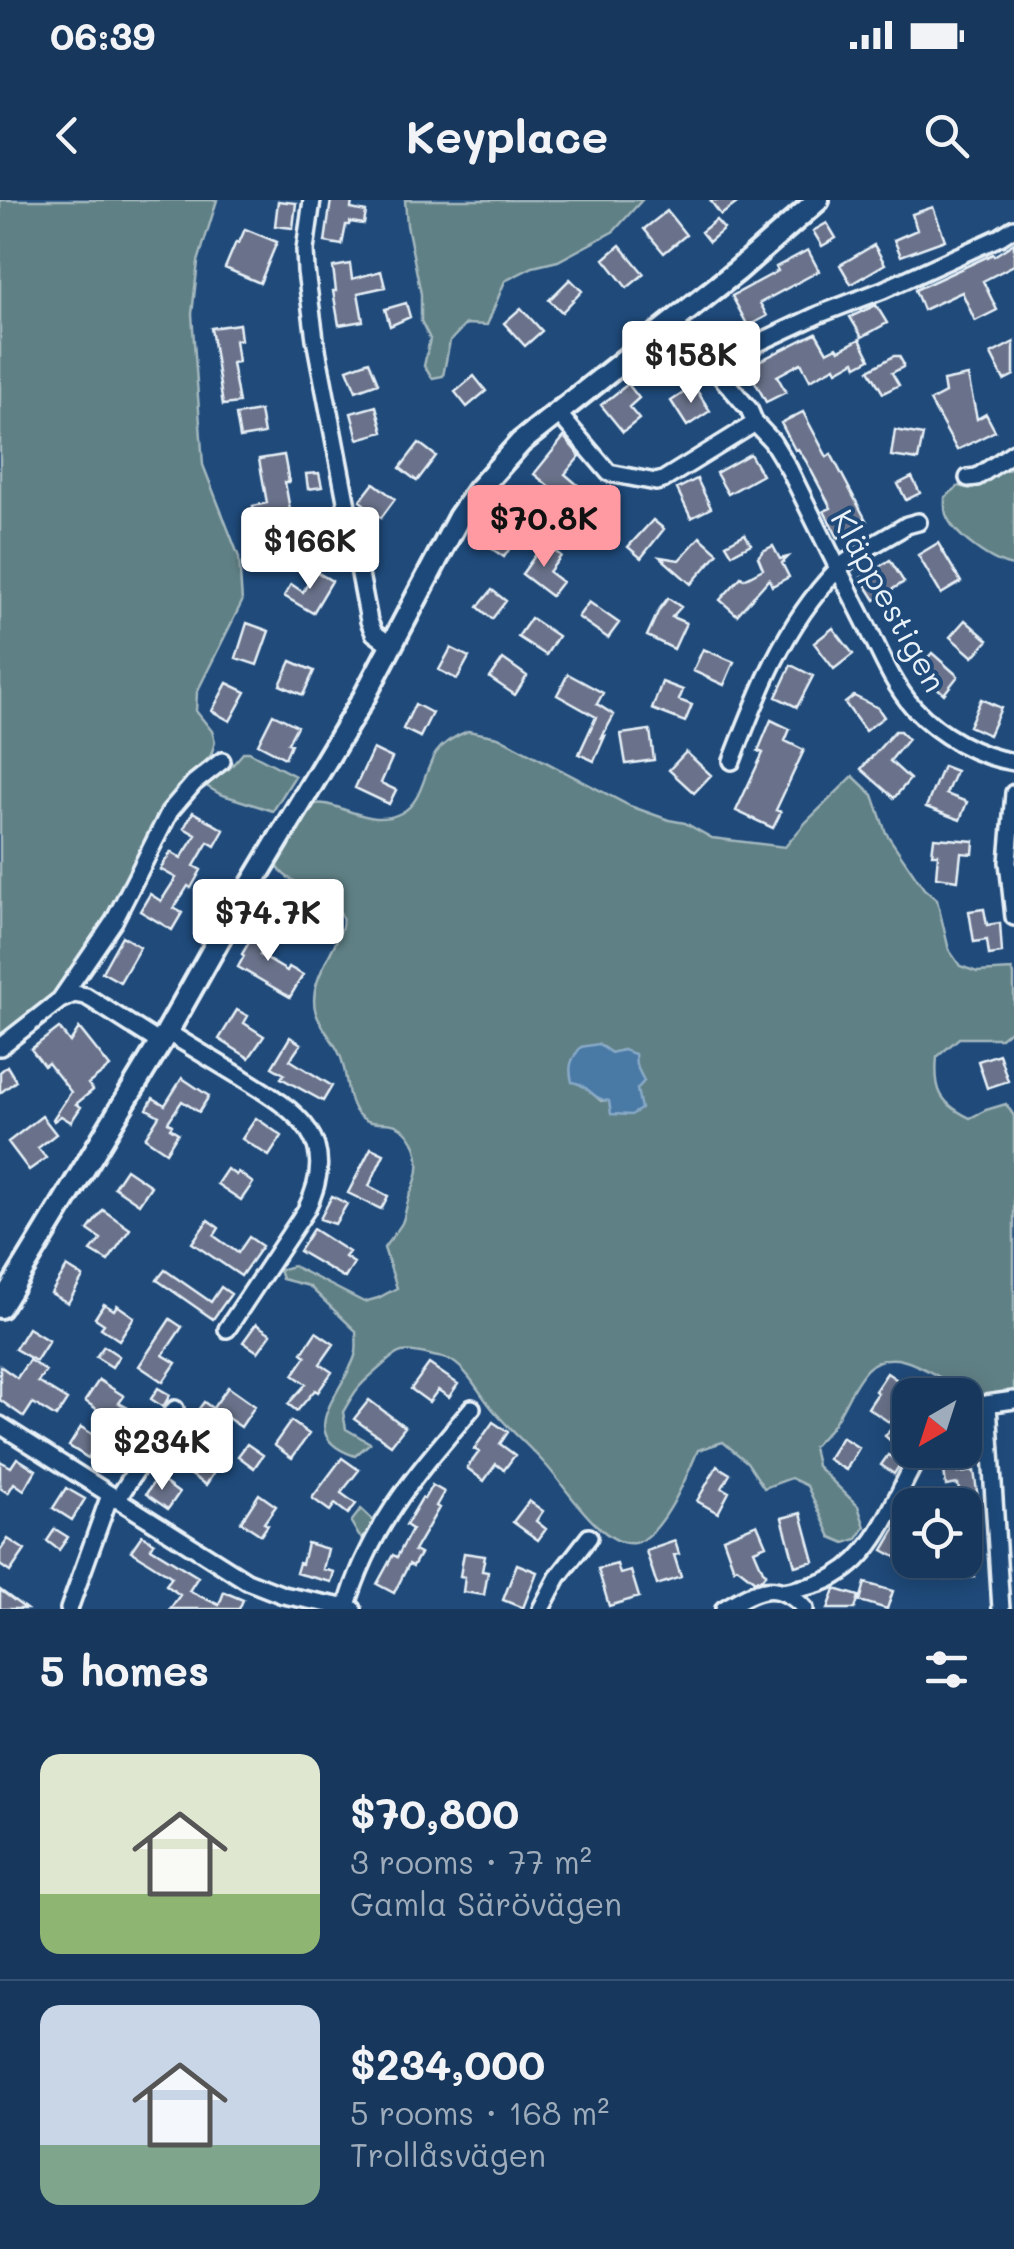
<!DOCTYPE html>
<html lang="en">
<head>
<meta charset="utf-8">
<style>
  :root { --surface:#17385c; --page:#244365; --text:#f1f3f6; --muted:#9eacbb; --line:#365272; --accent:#ff9aa2 }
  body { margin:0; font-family:Mali,sans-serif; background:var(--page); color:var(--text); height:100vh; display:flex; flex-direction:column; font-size:38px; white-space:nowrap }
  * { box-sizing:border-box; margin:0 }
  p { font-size:32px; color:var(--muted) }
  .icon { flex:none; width:55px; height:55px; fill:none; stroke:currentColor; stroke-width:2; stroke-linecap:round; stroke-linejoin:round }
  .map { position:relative; height:1409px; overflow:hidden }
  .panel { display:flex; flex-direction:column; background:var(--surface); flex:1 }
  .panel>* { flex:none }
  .needle { width:65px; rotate:219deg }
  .controls { position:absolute; left:892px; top:1178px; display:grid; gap:20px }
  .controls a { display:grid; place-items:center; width:90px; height:90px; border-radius:20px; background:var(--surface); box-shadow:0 5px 25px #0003,0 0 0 2px var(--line); font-size:50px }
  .price { position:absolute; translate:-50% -85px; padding:0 22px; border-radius:10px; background:#fff; color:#222; font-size:32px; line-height:65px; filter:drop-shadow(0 2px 5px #0008) }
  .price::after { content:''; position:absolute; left:50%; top:60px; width:30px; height:22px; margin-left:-15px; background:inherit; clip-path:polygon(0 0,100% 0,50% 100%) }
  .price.active { background:var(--accent); color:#111 }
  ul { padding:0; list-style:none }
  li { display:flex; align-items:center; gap:30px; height:250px; padding:0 40px }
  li+li { border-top:2px solid var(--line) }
  li span { display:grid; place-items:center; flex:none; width:280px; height:200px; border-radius:20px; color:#555 }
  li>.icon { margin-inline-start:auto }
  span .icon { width:120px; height:120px; fill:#fffc; stroke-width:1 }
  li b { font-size:42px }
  h2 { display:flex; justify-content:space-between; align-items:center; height:120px; padding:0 40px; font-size:42px }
  .status { display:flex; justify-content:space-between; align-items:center; height:70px; padding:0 50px; background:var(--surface); direction:ltr }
  .status svg { height:28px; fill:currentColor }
  header { display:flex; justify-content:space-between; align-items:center; height:130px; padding:0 40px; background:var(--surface); font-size:45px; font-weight:800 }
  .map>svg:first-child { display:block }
  .green { fill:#5f8085; stroke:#a4b8be; stroke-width:2.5; fill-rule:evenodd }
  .water { fill:#4879a5; stroke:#88a9c6; stroke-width:2.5 }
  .building { fill:#69728a; stroke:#e8f1f8; stroke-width:2.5 }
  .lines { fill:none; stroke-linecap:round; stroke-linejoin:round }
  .minor-casing { stroke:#e8f1f8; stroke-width:22 }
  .tertiary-casing { stroke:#e8f1f8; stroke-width:28 }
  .minor { stroke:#1f4a7a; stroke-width:15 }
  .tertiary { stroke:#1f4a7a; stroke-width:20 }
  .labels { text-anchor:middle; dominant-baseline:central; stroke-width:8; stroke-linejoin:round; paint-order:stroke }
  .street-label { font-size:32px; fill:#e8f1f8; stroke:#1f4a7a }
</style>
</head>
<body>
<div class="status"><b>06:39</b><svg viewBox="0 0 49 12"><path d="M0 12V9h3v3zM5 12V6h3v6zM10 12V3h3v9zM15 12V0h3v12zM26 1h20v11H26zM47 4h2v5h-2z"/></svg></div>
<header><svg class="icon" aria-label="back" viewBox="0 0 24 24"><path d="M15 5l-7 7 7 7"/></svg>Keyplace<svg class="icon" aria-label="search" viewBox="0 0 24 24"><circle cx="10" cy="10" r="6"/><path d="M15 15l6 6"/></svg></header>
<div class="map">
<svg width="1014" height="1409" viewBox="0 0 1014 1409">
  <rect width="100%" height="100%" fill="#1f4a7a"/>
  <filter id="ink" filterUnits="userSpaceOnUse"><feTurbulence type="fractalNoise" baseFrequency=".01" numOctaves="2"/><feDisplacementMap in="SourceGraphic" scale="20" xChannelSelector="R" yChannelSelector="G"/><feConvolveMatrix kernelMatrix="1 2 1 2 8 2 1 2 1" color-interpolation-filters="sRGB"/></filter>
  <g filter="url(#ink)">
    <path class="green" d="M 0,0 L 217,0 L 198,62 L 192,114 L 203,265 L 239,357 L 242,402 L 197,492 L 196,511 L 212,531 L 215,542 L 211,555 L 186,582 L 107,720 L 55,796 L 0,838 Z
      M 405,0 L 642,0 L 614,31 L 558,61 L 533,67 L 505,81 L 487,125 L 466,124 L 450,141 L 443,176 L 432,178 L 424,166 L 430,139 L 421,121 L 421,94 L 407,25 Z
      M 1014,269 L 1014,366 C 992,363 953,335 946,314 C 944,308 945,303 945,297 L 959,286 L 970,289 L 995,271 Z
      M 468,531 L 498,537 L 630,606 L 669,620 L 685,623 L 712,638 L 785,647 L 806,622 L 853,576 L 873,595 L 886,633 L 924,689 L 937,700 L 949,750 L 960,766 L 977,772 L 1012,770 L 1014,775 L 1014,827 L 1001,838 L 959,838 L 937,857 C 934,889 939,903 970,918 L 986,910 L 1006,904 L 1014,916 L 1014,1191 C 999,1195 983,1197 967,1191 C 938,1181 897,1140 867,1169 C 853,1184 845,1206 834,1223 C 828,1232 820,1239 813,1247 L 817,1266 L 858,1306 L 865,1327 L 857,1339 L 845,1343 L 831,1337 L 807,1286 L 791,1278 L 764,1288 L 747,1262 L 723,1242 L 698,1250 C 688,1273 662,1339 634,1343 C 602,1348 564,1284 545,1264 C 526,1243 504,1225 487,1202 C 477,1189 467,1170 452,1161 C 446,1158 436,1157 430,1155 C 398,1147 398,1152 376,1171 C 357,1187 355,1191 343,1212 L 346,1229 L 370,1243 L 355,1256 C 292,1235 343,1193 355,1156 C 358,1149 356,1139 356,1131 L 309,1086 L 282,1079 L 279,1070 L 293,1066 L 364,1102 L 378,1098 L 397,1088 L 384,1048 C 389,1040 397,1032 402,1023 C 405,1016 406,1008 408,1001 C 410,993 414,987 416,979 C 422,961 416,935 398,926 C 386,920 372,927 361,917 C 344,903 349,872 339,853 C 333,839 321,828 316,813 C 304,776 352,734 341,714 C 326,685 276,686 276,658 C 284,645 299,613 311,606 C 329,594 368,631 401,613 C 423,602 423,572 436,553 C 444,542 455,536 468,531 ZM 598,844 L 611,853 L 623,850 L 636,865 L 644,881 L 637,889 L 637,896 L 601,901 L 580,883 Z
      M 244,552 L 249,552 L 295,576 L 273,611 L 220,594 L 208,587 L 207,580 L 229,569 Z
      M 361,1309 L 376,1323 L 367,1342 L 359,1336 L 351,1322 Z"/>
    <path class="water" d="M 598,844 L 611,853 L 623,850 L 635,854 L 636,865 L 644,881 L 637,889 L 641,909 L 631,915 L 611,914 L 609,901 C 593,900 588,884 572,882 C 568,866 571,859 581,847 Z"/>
    <path class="building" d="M 331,0 L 352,0 L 351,9 L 366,12 L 364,24 L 350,22 L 349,25 L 346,25 L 342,45 L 325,42 Z
      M 710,0 L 741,0 L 721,15 Z
      M 278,1 L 296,3 L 293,28 L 275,26 Z
      M 933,7 L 945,40 L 901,56 L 894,40 L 917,30 L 912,14 Z
      M 667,11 L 686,35 L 664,53 L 644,29 Z
      M 716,20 L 724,29 L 709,42 L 701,32 Z
      M 827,23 L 836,38 L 822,46 L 813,31 Z
      M 245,29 L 277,42 L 260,83 L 225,68 L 236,42 L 239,43 Z
      M 1014,43 L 1014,65 L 983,81 L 997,110 L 975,121 L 962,92 L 923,110 L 915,90 L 993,54 L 994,56 Z
      M 620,45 L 644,74 L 627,88 L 604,59 Z
      M 874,45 L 885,64 L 851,84 L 840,65 Z
      M 808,50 L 819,71 L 760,103 L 767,116 L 748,126 L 732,96 L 778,71 L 776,67 Z
      M 350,64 L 352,79 L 381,71 L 385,87 L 358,93 L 363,121 L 339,125 L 333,91 L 336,91 L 333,67 Z
      M 570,79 L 582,91 L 562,112 L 549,100 Z
      M 406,103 L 410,117 L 390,126 L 385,109 Z
      M 876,105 L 887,123 L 862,137 L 850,117 Z
      M 521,108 L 542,131 L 525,146 L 504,123 Z
      M 239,124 L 241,140 L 235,140 L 238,162 L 232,163 L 239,203 L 223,205 L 211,128 Z
      M 816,133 L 827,152 L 837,147 L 839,150 L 860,139 L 870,159 L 857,166 L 855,161 L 837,171 L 835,167 L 810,180 L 801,163 L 777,176 L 786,192 L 766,202 L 747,167 Z
      M 1014,142 L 1014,175 L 1004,180 L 991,154 Z
      M 894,156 L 899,156 L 903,163 L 903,167 L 892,173 L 899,185 L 883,193 L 869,170 Z
      M 369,161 L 378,183 L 356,191 L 347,169 Z
      M 474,176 L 486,191 L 467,207 L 455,192 Z
      M 968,176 L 977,219 L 986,214 L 995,231 L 957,250 L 930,201 L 945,193 L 943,181 Z
      M 628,184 L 639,198 L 629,207 L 639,219 L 623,232 L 601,205 Z
      M 694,186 L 710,211 L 687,226 L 671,201 Z
      M 376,206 L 383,232 L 358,239 L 351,213 Z
      M 260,211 L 264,234 L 240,238 L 236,215 Z
      M 803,212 L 827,257 L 831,254 L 867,322 L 838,338 L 824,311 L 831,308 L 806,261 L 798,249 L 795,250 L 781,223 Z
      M 895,230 L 923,235 L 918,260 L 891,256 Z
      M 564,237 L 580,256 L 565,274 L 580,287 L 568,302 L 534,274 Z
      M 419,243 L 436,256 L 417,281 L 400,268 Z
      M 750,254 L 762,275 L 728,294 L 716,273 Z
      M 284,255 L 289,282 L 285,282 L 291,315 L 272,318 L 276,343 L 260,346 L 253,306 L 267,303 L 259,259 Z
      M 319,273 L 322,287 L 308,289 L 306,274 Z
      M 912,277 L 920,293 L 906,300 L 898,284 Z
      M 697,279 L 711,308 L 691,318 L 677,289 Z
      M 374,283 L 395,299 L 381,318 L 360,301 Z
      M 653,320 L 664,329 L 641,358 L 628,347 Z
      M 499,323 L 518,336 L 504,357 L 485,344 Z
      M 745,334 L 751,344 L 732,354 L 726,344 Z
      M 700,337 L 718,353 L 691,384 L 660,357 L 679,360 Z
      M 544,343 L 561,356 L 549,372 L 562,382 L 551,396 L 522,374 Z
      M 938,343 L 961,382 L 941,394 L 918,355 Z
      M 773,346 L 780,359 L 788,357 L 782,363 L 789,377 L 772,386 L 769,379 L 737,415 L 720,400 L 741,377 L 744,379 L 763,369 L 758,357 L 763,351 Z
      M 890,360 L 904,382 L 875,400 L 861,378 Z
      M 315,371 L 332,381 L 313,413 L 284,396 L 291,384 L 303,392 Z
      M 492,390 L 506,401 L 492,419 L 478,407 Z
      M 668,398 L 681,407 L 672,417 L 686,423 L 674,449 L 647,436 L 659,410 Z
      M 589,402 L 619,423 L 608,438 L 578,417 Z
      M 531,418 L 558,436 L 546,455 L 518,437 Z
      M 965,420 L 988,440 L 973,457 L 950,437 Z
      M 247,423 L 269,431 L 257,465 L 236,458 Z
      M 833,428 L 853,454 L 834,469 L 814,443 Z
      M 451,448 L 469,457 L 457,479 L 439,470 Z
      M 703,449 L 734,462 L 724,485 L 693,471 Z
      M 932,453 L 958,476 L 944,494 L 934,485 L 936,484 L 933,481 L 931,482 L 917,470 Z
      M 503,459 L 527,476 L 515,495 L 490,478 Z
      M 291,461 L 314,471 L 303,495 L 280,485 Z
      M 791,465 L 813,476 L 797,507 L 776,497 Z
      M 568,474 L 603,493 L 597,504 L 614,515 L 602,537 L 605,536 L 594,561 L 579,554 L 596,517 L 557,495 Z
      M 662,482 L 683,490 L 679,500 L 692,505 L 685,522 L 652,509 Z
      M 227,483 L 246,492 L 230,521 L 212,511 Z
      M 854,496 L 878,508 L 884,517 L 865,531 L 845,503 Z
      M 981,499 L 1001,508 L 989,535 L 969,526 Z
      M 415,504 L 432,513 L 420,537 L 403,529 Z
      M 273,514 L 297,526 L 288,543 L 291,544 L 285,558 L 258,544 Z
      M 771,520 L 790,529 L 785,541 L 804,550 L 776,610 L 781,612 L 773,628 L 736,611 L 763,553 L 758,551 Z
      M 650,530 L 654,560 L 626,564 L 621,534 Z
      M 895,531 L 900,531 L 908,539 L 890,561 L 910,579 L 894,598 L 861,569 Z
      M 373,549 L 392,558 L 381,583 L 396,590 L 389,604 L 355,588 Z
      M 686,552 L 711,575 L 694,593 L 669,570 Z
      M 943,566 L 956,571 L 946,594 L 967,602 L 960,620 L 926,607 Z
      M 193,612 L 224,630 L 215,646 L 208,642 L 194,666 L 201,670 L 191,688 L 188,686 L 174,708 L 182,713 L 172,730 L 140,711 L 150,694 L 161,701 L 176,678 L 160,669 L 171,652 L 181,658 L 196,635 L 184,628 Z
      M 934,638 L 974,641 L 973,654 L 961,653 L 958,680 L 936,677 L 938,654 L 932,654 Z
      M 283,697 L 309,713 L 298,731 L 273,715 Z
      M 984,709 L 987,725 L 1000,723 L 1002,753 L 989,755 L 987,740 L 974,742 L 969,711 Z
      M 261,722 L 274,730 L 260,755 L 287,771 L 289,767 L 303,775 L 290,797 L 238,767 L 244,756 L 242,754 Z
      M 122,736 L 140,747 L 120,782 L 102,772 Z
      M 237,810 L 248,816 L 244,823 L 264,836 L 249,858 L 219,839 Z
      M 59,828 L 70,842 L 79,828 L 110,867 L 88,884 L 93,890 L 76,904 L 81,907 L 71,922 L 61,916 L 54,921 L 53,919 L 71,892 L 48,863 L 44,866 L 31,849 Z
      M 290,837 L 301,844 L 290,860 L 332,886 L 323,901 L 281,878 L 284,874 L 272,867 Z
      M 999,854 L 1008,881 L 987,888 L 978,861 Z
      M 7,866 L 16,881 L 0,893 L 0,872 Z
      M 182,878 L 209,896 L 199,912 L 182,901 L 168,922 L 172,925 L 170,928 L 178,933 L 166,952 L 145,938 L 159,916 L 147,909 L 153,898 L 165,905 Z
      M 42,916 L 56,934 L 38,948 L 46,958 L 29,970 L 8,942 Z
      M 256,918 L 282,936 L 269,956 L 242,939 Z
      M 371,948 L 384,954 L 369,986 L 388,996 L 381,1009 L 348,993 Z
      M 126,969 L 151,986 L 139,1004 L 114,987 Z
      M 227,969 L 236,975 L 238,972 L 253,983 L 241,1000 L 217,984 Z
      M 332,996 L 347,1004 L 335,1024 L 320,1019 Z
      M 103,1010 L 130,1029 L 108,1061 L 91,1051 L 101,1039 L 88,1030 Z
      M 208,1020 L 219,1028 L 214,1036 L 238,1053 L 249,1037 L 262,1046 L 241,1076 L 192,1043 Z
      M 313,1029 L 349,1052 L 345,1057 L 354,1063 L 345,1078 L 299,1051 Z
      M 67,1067 L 83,1077 L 68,1103 L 51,1093 Z
      M 165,1070 L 211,1102 L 221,1087 L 231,1094 L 213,1119 L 157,1080 Z
      M 104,1104 L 114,1110 L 117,1105 L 134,1117 L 119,1140 L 101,1128 L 104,1124 L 95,1118 Z
      M 170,1119 L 182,1127 L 163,1155 L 176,1163 L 163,1182 L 139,1166 Z
      M 256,1124 L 271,1134 L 258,1152 L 243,1142 Z
      M 28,1128 L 49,1141 L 36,1161 L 15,1149 Z
      M 316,1132 L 334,1144 L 320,1164 L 332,1172 L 318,1192 L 315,1190 L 297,1211 L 288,1204 L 306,1184 L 293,1175 L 306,1156 L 302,1153 Z
      M 104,1146 L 119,1156 L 112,1167 L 96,1157 Z
      M 29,1160 L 46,1171 L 38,1182 L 67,1200 L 56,1217 L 33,1203 L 24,1217 L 0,1200 L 0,1166 L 17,1178 Z
      M 429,1164 L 458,1184 L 449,1197 L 438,1190 L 429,1202 L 411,1189 Z
      M 887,1173 L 911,1189 L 889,1222 L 868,1208 L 878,1193 L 875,1191 Z
      M 99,1180 L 124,1196 L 119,1203 L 128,1208 L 118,1224 L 85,1201 Z
      M 228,1187 L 255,1206 L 241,1227 L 213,1208 Z
      M 158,1188 L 170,1195 L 163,1207 L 151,1199 Z
      M 369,1200 L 405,1227 L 391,1245 L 354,1219 Z
      M 204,1202 L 216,1211 L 197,1239 L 206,1245 L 203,1249 L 221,1262 L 206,1285 L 165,1257 L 177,1240 L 182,1243 L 199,1217 L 195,1214 Z
      M 291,1221 L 309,1234 L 292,1258 L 274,1245 Z
      M 127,1222 L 139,1231 L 130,1243 L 133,1245 L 119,1265 L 108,1258 L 104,1264 L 90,1255 L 88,1258 L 69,1246 L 81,1227 L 111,1246 Z
      M 493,1222 L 508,1232 L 500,1244 L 515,1255 L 504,1270 L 496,1264 L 484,1281 L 467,1268 L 479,1252 L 474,1249 Z
      M 892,1228 L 908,1241 L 900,1249 L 885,1236 Z
      M 842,1237 L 859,1248 L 846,1270 L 828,1259 Z
      M 247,1244 L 263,1255 L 254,1268 L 238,1256 Z
      M 955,1252 L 958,1273 L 974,1271 L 980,1312 L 965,1314 L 965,1305 L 961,1305 L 958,1284 L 946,1286 L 942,1254 Z
      M 888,1255 L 901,1263 L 894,1274 L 881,1265 Z
      M 17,1258 L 36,1270 L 24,1290 L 14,1283 L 8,1293 L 0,1288 L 0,1261 L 11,1267 Z
      M 342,1258 L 359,1270 L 341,1293 L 356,1304 L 348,1314 L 335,1304 L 330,1311 L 312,1298 Z
      M 717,1266 L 730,1274 L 722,1288 L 729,1292 L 718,1313 L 697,1301 Z
      M 157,1277 L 179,1293 L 168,1309 L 146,1294 Z
      M 432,1285 L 444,1292 L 436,1306 L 439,1308 L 414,1351 L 420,1354 L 413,1366 L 409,1364 L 394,1393 L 377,1384 L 393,1355 L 397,1357 L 412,1329 L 406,1325 L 422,1298 L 424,1299 Z
      M 66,1288 L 85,1299 L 72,1320 L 53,1308 Z
      M 259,1294 L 276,1306 L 264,1323 L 268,1325 L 261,1335 L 241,1322 Z
      M 529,1301 L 543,1311 L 536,1321 L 546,1329 L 538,1340 L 513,1322 Z
      M 910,1304 L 910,1365 L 883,1350 Z
      M 801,1313 L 814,1361 L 795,1366 L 782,1318 Z
      M 757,1324 L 766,1345 L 754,1350 L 763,1371 L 766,1373 L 762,1379 L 755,1381 L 737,1367 L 734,1369 L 723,1338 Z
      M 55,1329 L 68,1337 L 59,1350 L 47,1341 Z
      M 142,1335 L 154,1343 L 151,1348 L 198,1377 L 189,1391 L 219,1405 L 224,1392 L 243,1400 L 239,1409 L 170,1409 L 180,1395 L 166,1385 L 172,1377 L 131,1351 Z
      M 8,1339 L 25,1350 L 10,1372 L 0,1365 L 0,1351 Z
      M 675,1341 L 679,1354 L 674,1355 L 681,1377 L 657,1385 L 646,1351 Z
      M 307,1343 L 328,1349 L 323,1369 L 334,1372 L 331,1382 L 296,1373 L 299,1363 L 302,1364 Z
      M 464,1353 L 485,1356 L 482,1371 L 488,1372 L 484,1395 L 463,1392 L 465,1377 L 460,1376 Z
      M 944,1360 L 973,1360 L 974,1377 L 946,1379 Z
      M 517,1364 L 537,1372 L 523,1408 L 503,1400 Z
      M 617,1364 L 620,1374 L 631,1371 L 639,1397 L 609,1406 L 598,1369 Z
      M 865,1383 L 893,1391 L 887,1409 L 860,1401 Z
      M 835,1389 L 859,1396 L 855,1409 L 828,1409 Z
      M 0,1390 L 26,1409 L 0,1409 Z"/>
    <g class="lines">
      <defs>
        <path id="minor" d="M 312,0 L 305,50 L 306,71 L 315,139 L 369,421 L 374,433 L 391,445
          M 673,121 L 749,209 L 755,223 L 772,241 L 789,269 C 815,322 841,375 868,428 C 881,455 894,486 914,508 C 940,536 977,556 1014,562
          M 712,167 L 741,151 L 820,114 L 883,90 L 1000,37 L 1014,28
          M 558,213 L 609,273 L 656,282 L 663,280 L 755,223
          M 968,278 L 977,277 L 1014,252
          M 732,561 C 758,493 784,425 836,371 C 851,355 887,338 907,325 L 918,322
          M 1014,593 L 1008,662 L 1014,717
          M 60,800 L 74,794 L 86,796 L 160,843
          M 167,832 C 192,847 216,862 241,877 C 296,911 342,938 306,1010 L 227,1129
          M 0,847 L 60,800 L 114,721 L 170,611 L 194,583 L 222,561
          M 988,1205 L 1001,1409
          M 965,1207 L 1014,1200
          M 0,1225 L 247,1381 L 283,1395 L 353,1409
          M 117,1300 L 175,1209
          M 784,1392 C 801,1388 822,1385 837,1375 C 881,1350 896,1291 922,1250
          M 69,1409 L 110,1295
          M 346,1409 C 370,1325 417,1273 472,1208
          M 541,1409 L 558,1377 L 589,1337
          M 724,1409 C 756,1390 776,1377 805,1409"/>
        <path id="tertiary" d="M 0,1107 L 167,832 L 226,727 L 363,499 L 459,317 L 478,290 L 521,242 L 737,71 L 818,0"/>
      </defs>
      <use href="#minor" class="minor-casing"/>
      <use href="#tertiary" class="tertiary-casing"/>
      <use href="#minor" class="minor"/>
      <use href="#tertiary" class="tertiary"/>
    </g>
  </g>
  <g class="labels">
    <g class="street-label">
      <text transform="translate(890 400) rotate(61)">Kläppestigen</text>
    </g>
  </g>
</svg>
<div class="controls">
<a><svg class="needle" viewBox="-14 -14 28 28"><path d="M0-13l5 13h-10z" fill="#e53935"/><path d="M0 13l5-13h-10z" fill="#9eacbb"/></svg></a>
<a><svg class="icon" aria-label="locate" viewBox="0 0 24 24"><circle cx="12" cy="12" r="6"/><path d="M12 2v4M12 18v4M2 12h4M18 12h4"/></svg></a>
</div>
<b class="price" style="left:691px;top:206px">$158K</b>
<b class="price active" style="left:544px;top:370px">$70.8K</b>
<b class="price" style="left:310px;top:392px">$166K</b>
<b class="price" style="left:268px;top:764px">$74.7K</b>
<b class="price" style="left:162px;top:1293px">$234K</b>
</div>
<section class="panel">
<h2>5 homes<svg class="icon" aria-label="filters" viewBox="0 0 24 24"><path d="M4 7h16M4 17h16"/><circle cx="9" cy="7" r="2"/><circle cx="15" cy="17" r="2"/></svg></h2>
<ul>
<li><span style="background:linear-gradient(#dfe7d0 70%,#8fb573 0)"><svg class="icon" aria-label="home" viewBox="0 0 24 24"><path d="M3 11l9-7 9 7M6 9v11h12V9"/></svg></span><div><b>$70,800</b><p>3 rooms · 77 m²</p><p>Gamla Särövägen</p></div></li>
<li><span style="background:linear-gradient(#c9d6e8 70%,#7fa58c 0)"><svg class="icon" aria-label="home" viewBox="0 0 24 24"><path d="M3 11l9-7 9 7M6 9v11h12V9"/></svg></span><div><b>$234,000</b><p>5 rooms · 168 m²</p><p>Trollåsvägen</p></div></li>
</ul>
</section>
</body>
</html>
